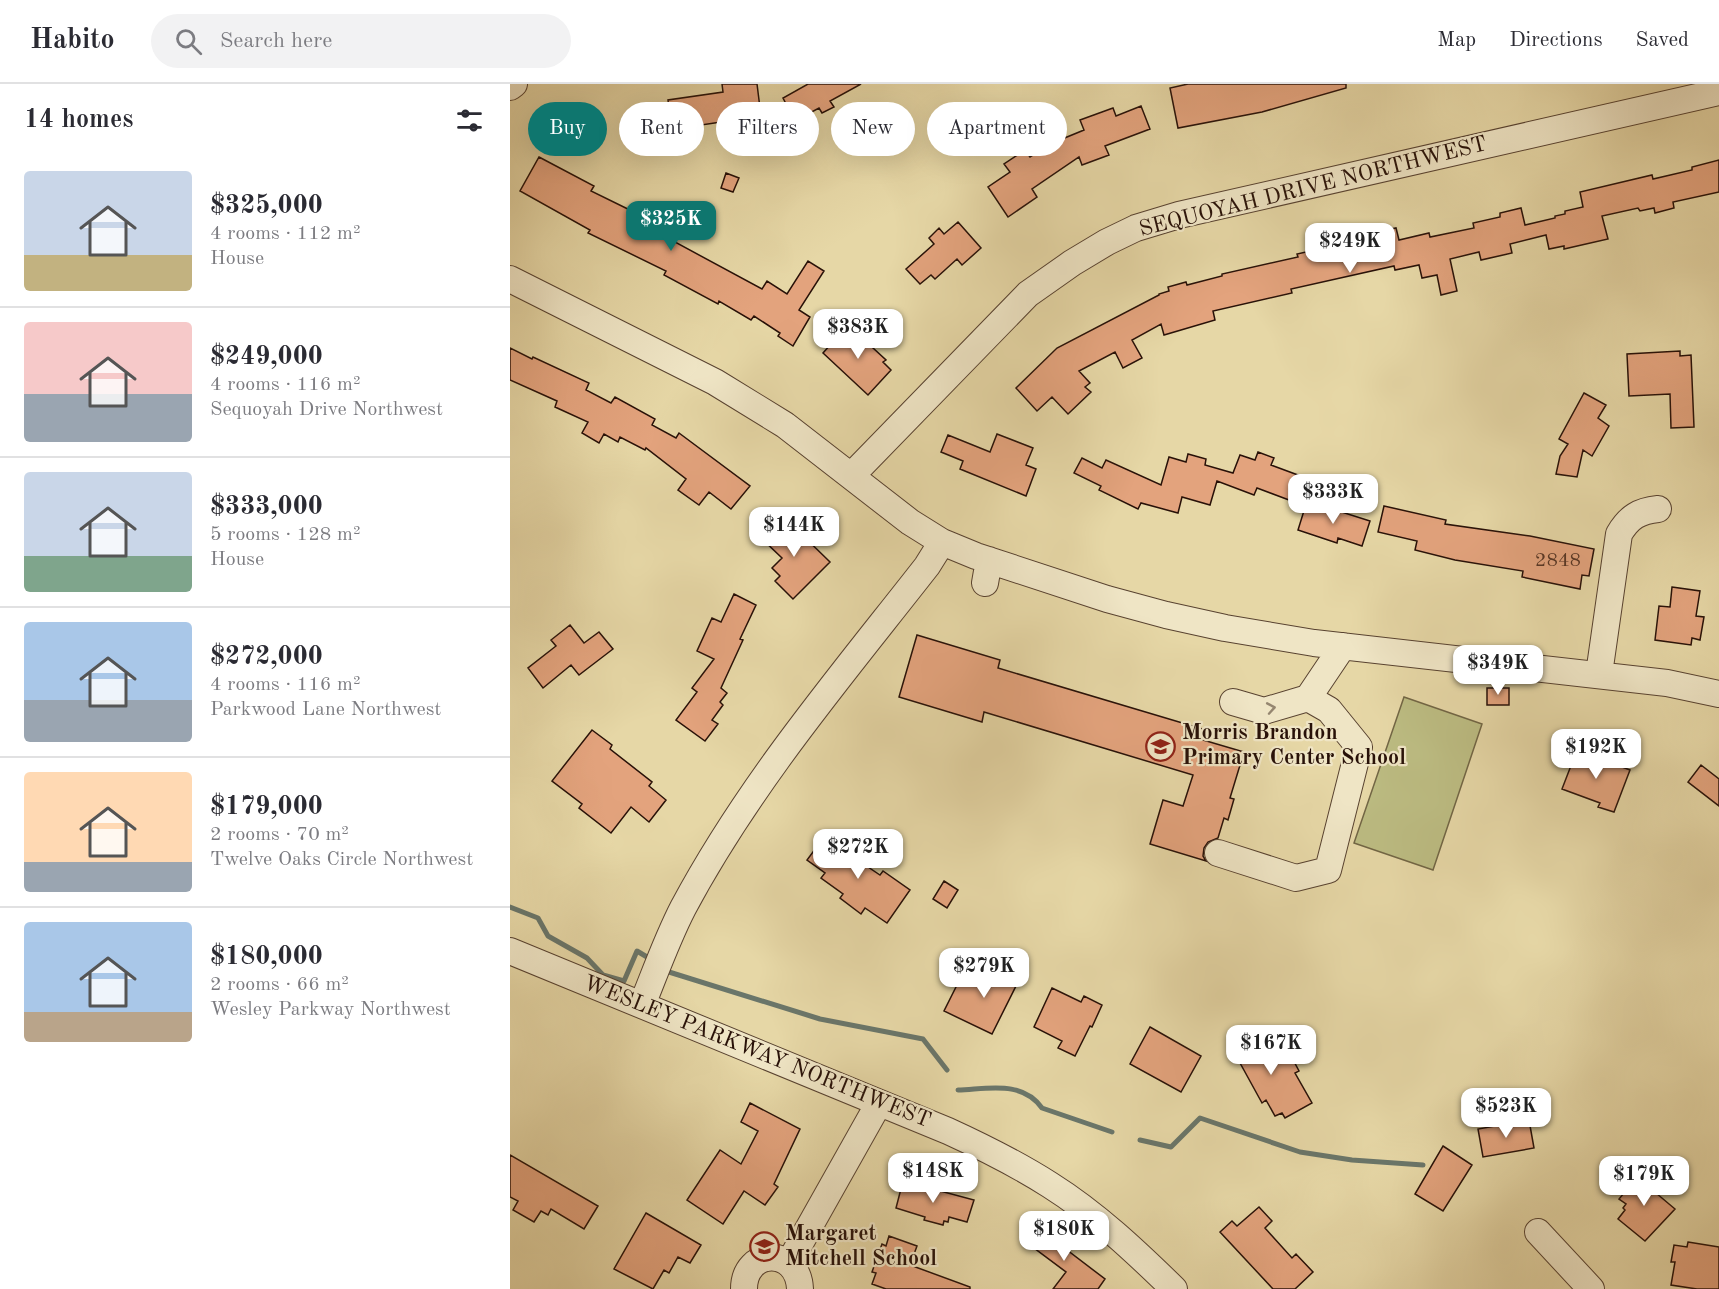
<!DOCTYPE html>
<html lang="en">
<head>
<meta charset="utf-8">
<style>
  :root { --surface:#fff; --page:#f2f2f3; --text:#2b2b33; --muted:#7c7c81; --line:#e1e1e2; --accent:#0f766e }
  body { margin:0; font-family:"Old Standard TT",serif; background:var(--page); color:var(--text); height:100vh; display:flex; flex-direction:column; font-size:22px; white-space:nowrap }
  * { box-sizing:border-box; margin:0 }
  p { font-size:20px; color:var(--muted) }
  .icon { flex:none; width:33px; height:33px; fill:none; stroke:currentColor; stroke-width:2; stroke-linecap:round; stroke-linejoin:round }
  .map { position:relative; flex:1; overflow:hidden }
  .drawer { display:flex; flex-direction:column; background:var(--surface); width:510px }
  .drawer>* { flex:none }
  .hud { position:absolute; left:18px; top:18px; width:570px; height:54px; display:flex; gap:12px }
  .price { position:absolute; translate:-50% -51px; padding:0 14px; border-radius:12px; background:#fff; color:#222; font-size:20px; line-height:39px; filter:drop-shadow(0 2px 3px #0008) }
  .price::after { content:''; position:absolute; left:50%; top:36px; width:18px; height:14px; margin-left:-9px; background:inherit; clip-path:polygon(0 0,100% 0,50% 100%) }
  .price.on { background:var(--accent); color:#fff }
  ul { padding:0; list-style:none }
  li { display:flex; align-items:center; gap:18px; height:150px; padding:0 24px }
  li+li { border-top:2px solid var(--line) }
  li span { display:grid; place-items:center; flex:none; width:168px; height:120px; border-radius:6px; color:#555 }
  li>.icon { margin-inline-start:auto }
  span .icon { width:72px; height:72px; fill:#fffc; stroke-width:1 }
  li b { font-size:26px }
  h2 { display:flex; justify-content:space-between; align-items:center; height:72px; padding:0 24px; font-size:26px }
  .pill { padding:0 21px; border-radius:27px; background:var(--surface); box-shadow:0 6px 24px #0002; font-size:21px; line-height:54px }
  .pill.on { background:var(--accent); color:#fff }
  header { display:flex; align-items:center; gap:36px; box-sizing:border-box; height:84px; padding:0 30px; background:var(--surface); border-bottom:2px solid var(--line) }
  header strong { font-size:28px }
  nav { display:flex; gap:33px; margin-inline-start:auto; font-size:21px }
  .search { width:420px; height:54px; background:var(--page); display:flex; align-items:center; gap:15px; box-sizing:border-box; padding:0 21px; border-radius:33px; color:var(--muted); font-size:22px }
  main { display:flex; flex:1; min-height:0 }
  .map>svg:first-child { display:block }
  .green { fill:#bcbc82; stroke:#726645; stroke-width:1.5 }
  .lines { fill:none; stroke-linecap:round; stroke-linejoin:round }
  .stream { stroke:#6a766a; stroke-width:5 }
  .building { fill:#e3a37d; stroke:#281108; stroke-width:1.5 }
  .minor-casing { stroke:#584230; stroke-width:28 }
  .minor { stroke:#efe5c5; stroke-width:26 }
  .oneway { stroke:#958670 }
  .labels { text-anchor:middle; dominant-baseline:central; stroke-width:4.5; stroke-linejoin:round; paint-order:stroke }
  .number-label { font-size:20px; fill:#573625 }
  .street-label { font-size:22px; fill:#281108; stroke:#efe5c5 }
  .poi-label { font-size:22px; font-weight:bold; fill:#281108; stroke:#efe5c5; text-anchor:start }
</style>
</head>
<body>
<header>
<strong>Habito</strong>
<div class="search"><svg class="icon" aria-label="search" viewBox="0 0 24 24"><circle cx="10" cy="10" r="6"/><path d="M15 15l6 6"/></svg>Search here</div>
<nav><a>Map</a><a>Directions</a><a>Saved</a></nav>
</header>
<main>
<section class="drawer">
<h2>14 homes<svg class="icon" aria-label="filters" viewBox="0 0 24 24"><path d="M4 7h16M4 17h16"/><circle cx="9" cy="7" r="2"/><circle cx="15" cy="17" r="2"/></svg></h2>
<ul>
<li><span style="background:linear-gradient(#c9d6e8 70%,#c2b280 0)"><svg class="icon" aria-label="home" viewBox="0 0 24 24"><path d="M3 11l9-7 9 7M6 9v11h12V9"/></svg></span><div><b>$325,000</b><p>4 rooms · 112 m²</p><p>House</p></div></li>
<li><span style="background:linear-gradient(#f6c9c9 60%,#9aa5b1 0)"><svg class="icon" aria-label="home" viewBox="0 0 24 24"><path d="M3 11l9-7 9 7M6 9v11h12V9"/></svg></span><div><b>$249,000</b><p>4 rooms · 116 m²</p><p>Sequoyah Drive Northwest</p></div></li>
<li><span style="background:linear-gradient(#c9d6e8 70%,#7fa58c 0)"><svg class="icon" aria-label="home" viewBox="0 0 24 24"><path d="M3 11l9-7 9 7M6 9v11h12V9"/></svg></span><div><b>$333,000</b><p>5 rooms · 128 m²</p><p>House</p></div></li>
<li><span style="background:linear-gradient(#a9c7e8 65%,#9aa5b1 0)"><svg class="icon" aria-label="home" viewBox="0 0 24 24"><path d="M3 11l9-7 9 7M6 9v11h12V9"/></svg></span><div><b>$272,000</b><p>4 rooms · 116 m²</p><p>Parkwood Lane Northwest</p></div></li>
<li><span style="background:linear-gradient(#ffd9b3 75%,#9aa5b1 0)"><svg class="icon" aria-label="home" viewBox="0 0 24 24"><path d="M3 11l9-7 9 7M6 9v11h12V9"/></svg></span><div><b>$179,000</b><p>2 rooms · 70 m²</p><p>Twelve Oaks Circle Northwest</p></div></li>
<li><span style="background:linear-gradient(#a9c7e8 75%,#b9a48a 0)"><svg class="icon" aria-label="home" viewBox="0 0 24 24"><path d="M3 11l9-7 9 7M6 9v11h12V9"/></svg></span><div><b>$180,000</b><p>2 rooms · 66 m²</p><p>Wesley Parkway Northwest</p></div></li>
</ul>
</section>
<div class="map">
<svg width="1209" height="1205" viewBox="0 0 1209 1205">
  <rect width="100%" height="100%" fill="#e6d7a6"/>
  <filter id="stains"><feTurbulence type="fractalNoise" baseFrequency=".00333" numOctaves="4"/><feColorMatrix values="0 0 0 0 .2 0 0 0 0 .09 0 0 0 0 .02 0 0 0 .5 -.17"/></filter>
  <radialGradient id="worn" r=".72"><stop offset=".6" stop-color="#630" stop-opacity="0"/><stop offset="1" stop-color="#630" stop-opacity=".3"/></radialGradient>
  <path class="green" d="M 894,613 L 972,640 L 923,786 L 844,759 Z"/>
  <g class="lines">
    <path class="stream" d="M 0,823 L 28,834 L 38,852 L 77,874 L 93,891 L 114,897 L 127,867 L 137,873
      M 159,888 L 310,935 L 413,955 L 437,986
      M 448,1006 C 478,1005 512,996 532,1024 L 602,1048
      M 630,1056 L 661,1063 L 690,1034 L 790,1068 L 842,1076 L 913,1081"/>
  </g>
  <path class="building" d="M 212,0 L 247,0 L 251,32 L 178,43 L 177,38 L 161,41 L 158,16 L 213,8 Z
    M 298,0 L 351,0 L 320,17 L 324,23 L 312,29 L 309,24 L 285,37 L 273,14 Z
    M 678,0 L 836,0 L 836,4 L 752,28 L 668,44 L 660,4 Z
    M 631,22 L 640,45 L 595,62 L 599,71 L 572,81 L 569,73 L 522,105 L 527,113 L 498,133 L 478,103 L 500,88 L 494,80 L 515,66 L 520,73 L 540,60 L 574,46 L 570,36 L 603,24 L 606,32 Z
    M 29,73 L 84,102 L 81,107 L 130,131 L 129,134 L 154,147 L 152,151 L 252,205 L 257,197 L 277,210 L 298,177 L 314,187 L 289,226 L 300,233 L 283,262 L 268,252 L 270,249 L 244,232 L 241,236 L 209,217 L 208,220 L 154,191 L 156,187 L 78,149 L 80,146 L 10,107 Z
    M 1209,76 L 1209,108 L 1163,118 L 1164,124 L 1145,129 L 1144,124 L 1130,127 L 1128,124 L 1092,132 L 1098,155 L 1054,165 L 1054,162 L 1039,165 L 1036,151 L 1000,160 L 1002,169 L 971,176 L 969,168 L 940,175 L 947,207 L 931,211 L 927,191 L 912,194 L 909,181 L 885,186 L 884,182 L 781,205 L 782,209 L 703,227 L 705,236 L 654,251 L 651,240 L 622,256 L 632,274 L 613,284 L 605,268 L 569,287 L 580,299 L 575,303 L 581,308 L 558,330 L 542,313 L 527,327 L 506,304 L 547,264 L 649,211 L 649,210 L 659,207 L 658,203 L 676,198 L 677,201 L 712,192 L 712,190 L 788,173 L 787,170 L 867,152 L 866,148 L 886,144 L 889,156 L 919,149 L 920,153 L 964,144 L 963,139 L 990,133 L 990,129 L 1011,124 L 1015,141 L 1045,134 L 1045,132 L 1055,130 L 1055,127 L 1073,123 L 1070,108 L 1142,91 L 1143,95 L 1182,86 L 1182,83 Z
    M 216,89 L 229,94 L 223,108 L 211,104 Z
    M 448,138 L 471,164 L 452,181 L 447,175 L 425,195 L 421,191 L 410,200 L 396,185 L 424,160 L 419,154 L 429,144 L 434,150 Z
    M 338,241 L 376,276 L 373,278 L 381,286 L 358,311 L 313,269 Z
    M 0,264 L 22,275 L 23,273 L 79,299 L 76,306 L 101,319 L 105,313 L 145,335 L 142,341 L 166,354 L 169,349 L 240,402 L 221,425 L 199,408 L 189,421 L 168,406 L 176,395 L 136,364 L 135,366 L 110,353 L 108,358 L 94,350 L 89,359 L 72,349 L 78,338 L 45,323 L 47,317 L 0,296 Z
    M 1170,267 L 1170,272 L 1181,271 L 1184,343 L 1161,344 L 1160,310 L 1119,312 L 1117,270 Z
    M 1074,309 L 1096,321 L 1088,334 L 1099,342 L 1082,372 L 1073,366 L 1067,393 L 1046,390 L 1050,372 L 1058,360 L 1049,355 Z
    M 487,350 L 523,364 L 516,381 L 526,385 L 516,412 L 450,385 L 453,377 L 431,368 L 438,351 L 480,368 Z
    M 748,368 L 764,374 L 761,381 L 796,394 L 787,419 L 747,404 L 744,411 L 707,397 L 700,421 L 672,413 L 668,429 L 631,419 L 628,425 L 589,406 L 591,402 L 564,389 L 572,374 L 592,384 L 596,376 L 651,401 L 659,373 L 676,378 L 678,370 L 696,375 L 695,381 L 723,389 L 730,371 L 745,376 Z
    M 797,417 L 860,437 L 852,462 L 828,454 L 827,459 L 788,446 Z
    M 874,422 L 936,436 L 935,440 L 1020,452 L 1084,465 L 1079,492 L 1072,491 L 1070,505 L 1012,493 L 1013,487 L 945,476 L 905,466 L 907,457 L 868,448 Z
    M 270,434 L 281,445 L 283,442 L 320,478 L 283,515 L 265,497 L 270,492 L 262,484 L 272,474 L 250,453 Z
    M 1162,503 L 1190,507 L 1186,532 L 1194,533 L 1190,556 L 1182,554 L 1181,561 L 1145,556 L 1149,522 L 1160,523 Z
    M 224,510 L 246,521 L 230,555 L 233,556 L 211,604 L 217,609 L 210,618 L 213,621 L 202,636 L 208,640 L 195,657 L 166,636 L 187,608 L 182,604 L 204,575 L 187,567 L 202,534 L 211,538 Z
    M 60,541 L 74,559 L 89,548 L 103,565 L 69,591 L 61,581 L 33,604 L 18,584 L 46,562 L 41,556 Z
    M 407,551 L 490,576 L 488,584 L 696,646 L 693,656 L 734,668 L 720,714 L 724,715 L 718,736 L 714,734 L 708,754 L 698,758 L 694,764 L 693,772 L 696,777 L 640,760 L 653,716 L 673,722 L 683,691 L 474,628 L 472,638 L 389,613 Z
    M 977,604 L 999,604 L 999,621 L 977,621 Z
    M 82,646 L 102,661 L 100,665 L 142,698 L 139,702 L 156,716 L 139,738 L 121,723 L 101,749 L 69,724 L 72,720 L 42,697 Z
    M 1067,666 L 1120,686 L 1104,728 L 1088,723 L 1090,719 L 1052,705 Z
    M 1191,681 L 1209,695 L 1209,722 L 1178,698 Z
    M 317,749 L 333,760 L 330,764 L 370,791 L 373,787 L 400,806 L 377,839 L 355,824 L 351,830 L 330,814 L 333,810 L 311,794 L 315,789 L 297,776 Z
    M 434,797 L 448,806 L 437,824 L 423,815 Z
    M 494,879 L 513,888 L 482,950 L 434,927 L 451,893 L 466,901 L 470,892 L 484,899 Z
    M 542,904 L 571,918 L 574,912 L 592,921 L 582,943 L 580,942 L 565,972 L 548,964 L 552,957 L 524,943 Z
    M 640,943 L 691,972 L 671,1008 L 620,980 Z
    M 744,945 L 763,979 L 773,973 L 774,975 L 781,972 L 789,987 L 785,989 L 802,1019 L 775,1034 L 772,1029 L 765,1032 L 756,1016 L 752,1019 L 724,968 L 727,966 L 722,957 Z
    M 240,1019 L 290,1045 L 264,1100 L 268,1103 L 255,1121 L 234,1107 L 213,1140 L 177,1116 L 210,1066 L 231,1080 L 248,1047 L 231,1038 Z
    M 1019,1036 L 1024,1064 L 973,1073 L 968,1045 Z
    M 933,1062 L 962,1081 L 933,1127 L 905,1110 Z
    M 0,1071 L 88,1122 L 74,1145 L 41,1125 L 38,1131 L 31,1127 L 24,1138 L 3,1126 L 8,1117 L 0,1113 Z
    M 1142,1091 L 1153,1101 L 1146,1109 L 1165,1125 L 1135,1157 L 1108,1135 L 1115,1126 L 1113,1124 L 1116,1120 L 1109,1115 L 1128,1092 L 1136,1098 Z
    M 393,1097 L 464,1116 L 457,1138 L 439,1133 L 438,1138 L 434,1137 L 433,1141 L 414,1136 L 415,1133 L 386,1124 Z
    M 749,1123 L 762,1137 L 755,1144 L 782,1174 L 786,1170 L 803,1188 L 785,1205 L 763,1205 L 710,1148 L 722,1137 L 727,1142 Z
    M 136,1129 L 191,1161 L 180,1179 L 168,1173 L 159,1189 L 154,1186 L 143,1205 L 104,1185 Z
    M 523,1140 L 595,1195 L 588,1205 L 543,1205 L 556,1188 L 512,1155 Z
    M 379,1152 L 407,1162 L 400,1181 L 460,1203 L 460,1205 L 376,1205 L 362,1200 L 366,1189 L 362,1188 L 372,1160 L 376,1162 Z
    M 1178,1158 L 1209,1163 L 1209,1205 L 1187,1205 L 1161,1201 L 1165,1178 L 1161,1178 L 1164,1161 L 1177,1163 Z"/>
  <g class="lines">
    <defs>
      <path id="minor" d="M 0,3 L 4,0
        M 0,195 L 205,298 L 275,341 L 400,438 L 432,458 L 466,472 L 597,515 L 656,531 L 715,544 L 804,559 L 1157,599 L 1209,610
        M 342,391 L 518,210 L 562,179 L 597,158 L 626,144 L 669,131 L 1209,8
        M 475,499 L 479,476
        M 1089,590 L 1109,450 C 1119,433 1129,427 1148,425
        M 723,618 L 754,627 L 798,614 L 833,562
        M 708,769 L 786,794 L 818,786 L 849,663 L 819,626 L 798,614
        M 0,867 L 438,1047 C 473,1063 507,1080 540,1101 C 586,1130 625,1167 664,1205
        M 132,921 C 145,889 157,855 173,824 C 239,700 331,592 417,482 L 432,458
        M 1028,1148 L 1081,1205
        M 279,1179 L 369,1019
        M 234,1205 C 234,1164 288,1162 290,1205"/>
    </defs>
    <use href="#minor" class="minor-casing"/>
    <use href="#minor" class="minor"/>
  </g>
  <defs><path id="oneway-chevron" d="M-2-3.5L2.5 0L-2 3.5" fill="none" stroke-width="1.6" stroke-linecap="round" stroke-linejoin="round" transform="scale(1.5)"/></defs>
  <use class="oneway" href="#oneway-chevron" transform="translate(761 624) rotate(-10)"/>
  <defs>
    <symbol id="school-ring" viewBox="-11 -11 22 22"><circle r="9.5" fill="#efe5c5" stroke="#8f2418" stroke-width="1.5"/><path d="M0-5L7-2L0 1L-7-2ZM-4 1L0 2.5L4 1V4Q0 6-4 4Z" fill="#8f2418"/></symbol>
  </defs>
  <g fill-rule="evenodd">
    <use href="#school-ring" x="634" y="646" width="33" height="33"/>
    <use href="#school-ring" x="238" y="1146" width="33" height="33"/>
  </g>
  <g class="labels">
    <g class="number-label">
      <text x="1048" y="477">2848</text>
    </g>
    <g class="street-label">
      <text transform="translate(803 103) rotate(-14)">SEQUOYAH DRIVE NORTHWEST</text>
      <text transform="translate(247 968) rotate(22)">WESLEY PARKWAY NORTHWEST</text>
    </g>
    <g class="poi-label">
      <text x="672" y="649">Morris Brandon<tspan x="672" dy="25">Primary Center School</tspan></text>
      <text x="275" y="1150">Margaret<tspan x="275" dy="25">Mitchell School</tspan></text>
    </g>
  </g>
  <rect width="100%" height="100%" filter="url(#stains)"/>
  <rect width="100%" height="100%" fill="url(#worn)"/>
</svg>
<b class="price on" style="left:161px;top:168px">$325K</b>
<b class="price" style="left:840px;top:190px">$249K</b>
<b class="price" style="left:348px;top:276px">$383K</b>
<b class="price" style="left:823px;top:441px">$333K</b>
<b class="price" style="left:284px;top:474px">$144K</b>
<b class="price" style="left:988px;top:612px">$349K</b>
<b class="price" style="left:1086px;top:696px">$192K</b>
<b class="price" style="left:348px;top:796px">$272K</b>
<b class="price" style="left:474px;top:915px">$279K</b>
<b class="price" style="left:761px;top:992px">$167K</b>
<b class="price" style="left:996px;top:1055px">$523K</b>
<b class="price" style="left:423px;top:1120px">$148K</b>
<b class="price" style="left:1134px;top:1123px">$179K</b>
<b class="price" style="left:554px;top:1178px">$180K</b>
<div class="hud">
<a class="pill on">Buy</a>
<a class="pill">Rent</a>
<a class="pill">Filters</a>
<a class="pill">New</a>
<a class="pill">Apartment</a>
</div>
</div>
</main>
</body>
</html>
